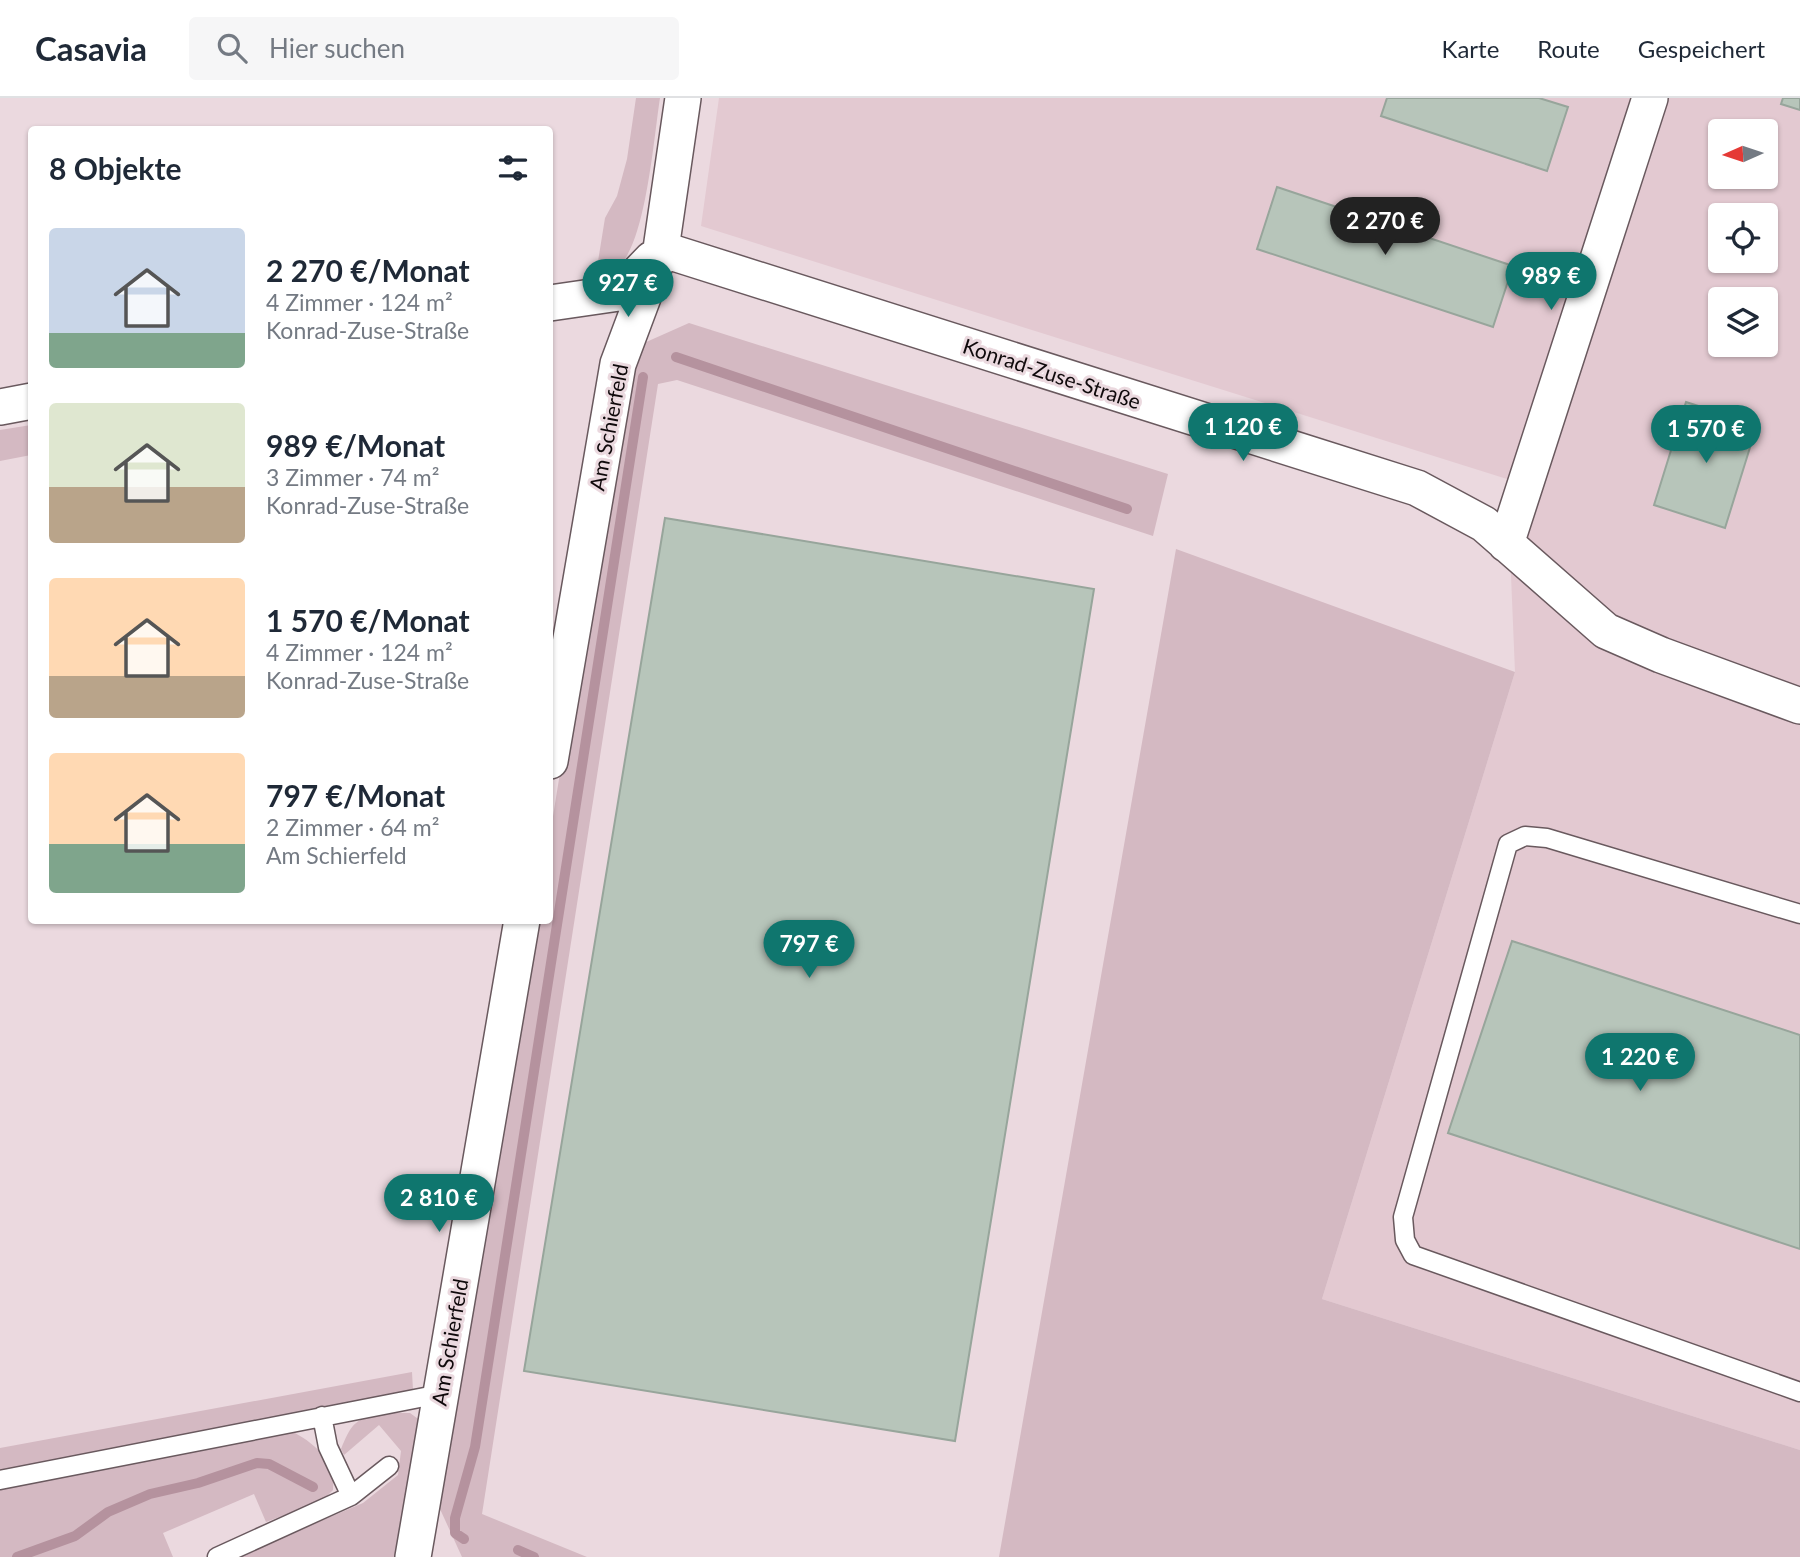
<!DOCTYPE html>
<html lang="de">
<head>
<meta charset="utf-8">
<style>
  :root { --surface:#fff; --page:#f6f6f7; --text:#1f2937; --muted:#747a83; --line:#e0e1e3; --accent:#0f766e }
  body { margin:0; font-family:Lato,sans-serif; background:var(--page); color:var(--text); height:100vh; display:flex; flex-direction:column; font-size:26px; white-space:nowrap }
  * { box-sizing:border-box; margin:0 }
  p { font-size:23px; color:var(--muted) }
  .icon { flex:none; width:38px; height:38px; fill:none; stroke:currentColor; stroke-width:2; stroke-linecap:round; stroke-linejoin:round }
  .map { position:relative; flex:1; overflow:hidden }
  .sheet { position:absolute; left:28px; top:28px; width:525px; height:798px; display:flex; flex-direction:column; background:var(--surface); border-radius:7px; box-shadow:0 2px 5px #0004 }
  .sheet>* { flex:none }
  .needle { width:46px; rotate:267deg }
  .tools { position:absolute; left:1708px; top:21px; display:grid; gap:14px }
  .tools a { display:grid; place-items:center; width:70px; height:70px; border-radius:7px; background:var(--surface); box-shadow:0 2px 5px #0004; font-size:35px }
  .price { position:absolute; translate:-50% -60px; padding:0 16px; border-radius:24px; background:var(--accent); color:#fff; font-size:23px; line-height:46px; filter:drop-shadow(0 2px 4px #0008) }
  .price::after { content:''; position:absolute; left:50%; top:42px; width:21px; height:16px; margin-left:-10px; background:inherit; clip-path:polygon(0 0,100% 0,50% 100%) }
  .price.selected { background:#222; color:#fff }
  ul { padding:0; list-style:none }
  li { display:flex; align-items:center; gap:21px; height:175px; padding:0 21px }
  li span { display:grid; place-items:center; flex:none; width:196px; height:140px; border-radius:7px; color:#555 }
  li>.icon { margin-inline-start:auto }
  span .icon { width:84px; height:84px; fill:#fffc; stroke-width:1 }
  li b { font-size:30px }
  h2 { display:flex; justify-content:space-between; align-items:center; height:84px; padding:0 21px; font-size:30px }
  header { display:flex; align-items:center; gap:42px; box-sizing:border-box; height:98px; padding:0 35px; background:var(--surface); border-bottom:2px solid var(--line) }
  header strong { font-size:33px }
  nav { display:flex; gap:38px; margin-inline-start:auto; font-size:24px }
  .search { width:490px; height:63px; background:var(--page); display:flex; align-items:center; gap:18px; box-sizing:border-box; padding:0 24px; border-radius:7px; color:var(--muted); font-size:26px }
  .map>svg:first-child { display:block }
  .built { fill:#e3c9d1; fill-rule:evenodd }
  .green { fill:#d4b9c2 }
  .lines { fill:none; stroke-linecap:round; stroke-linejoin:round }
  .stream { stroke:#b5929e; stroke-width:10 }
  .building { fill:#b7c5ba; stroke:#97a59b; stroke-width:2 }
  .lane-casing { stroke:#69595e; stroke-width:21 }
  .street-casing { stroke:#69595e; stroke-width:38 }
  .lane { stroke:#fff; stroke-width:18 }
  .street { stroke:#fff; stroke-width:35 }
  .labels { text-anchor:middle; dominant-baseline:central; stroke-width:6; stroke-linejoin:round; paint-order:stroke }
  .street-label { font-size:21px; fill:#0f090b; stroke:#ebd9df }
</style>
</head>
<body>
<header>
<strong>Casavia</strong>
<div class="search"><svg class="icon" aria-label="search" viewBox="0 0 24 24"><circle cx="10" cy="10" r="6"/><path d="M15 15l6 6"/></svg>Hier suchen</div>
<nav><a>Karte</a><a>Route</a><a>Gespeichert</a></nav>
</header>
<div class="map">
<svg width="1800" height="1459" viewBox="0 0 1800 1459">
  <rect width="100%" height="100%" fill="#ebd9df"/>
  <path class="built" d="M 719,0 L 1800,0 L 1800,1352 L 1322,1201 L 1515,574 L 1507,381 L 701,128 ZM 1720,33 L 1766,33 L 1766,79 L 1720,79 ZM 1720,117 L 1766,117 L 1766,163 L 1720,163 ZM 1720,201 L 1766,201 L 1766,247 L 1720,247 Z"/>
  <path class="green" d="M 636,0 L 660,0 C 654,38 646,144 619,168 C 612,174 602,178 595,182 L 605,120 L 617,98 L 627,61 Z
    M 689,225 L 1168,376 L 1153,438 L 677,282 L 658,286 L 482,1416 L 587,1459 L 462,1459 L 440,1411 L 536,823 L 550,822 L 550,737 L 624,276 L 635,249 Z
    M 31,327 L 31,357 L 0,363 L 0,332 Z
    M 1176,451 L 1515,574 L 1322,1201 L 1800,1352 L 1800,1459 L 999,1459 Z
    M 412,1274 L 413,1292 L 0,1374 L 0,1350 Z
    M 378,1315 L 410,1315 L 425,1326 L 410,1459 L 236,1459 L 363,1405 L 398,1377 L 401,1353 L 379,1327 L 344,1357 L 341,1351 C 351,1327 353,1323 378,1315 Z
    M 285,1331 C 302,1336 330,1357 333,1375 C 334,1381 333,1387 333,1392 L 322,1403 L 266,1424 L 254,1396 L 163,1435 L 173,1459 L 0,1459 L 0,1389 Z"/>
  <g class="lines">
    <path class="stream" d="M 676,259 L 1127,411
      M 464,1441 L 455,1435 L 455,1420 L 475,1349 L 643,279
      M 518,1452 L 534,1459
      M 17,1459 L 75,1438 L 108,1414 L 150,1396 L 198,1385 L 257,1365 L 269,1366 L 313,1389"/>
  </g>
  <path class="building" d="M 1387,0 L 1539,0 L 1568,9 L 1547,73 L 1381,18 Z
    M 1783,0 L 1800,0 L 1800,12 L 1781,6 Z
    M 1277,89 L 1513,168 L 1493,229 L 1257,151 Z
    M 1686,304 L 1757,327 L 1725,430 L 1654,407 Z
    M 665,420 L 1094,491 L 955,1343 L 524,1273 Z
    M 1512,843 L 1800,937 L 1800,1151 L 1448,1035 Z"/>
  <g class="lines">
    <defs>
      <path id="lane" d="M 1800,816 L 1547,740 L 1525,738 L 1508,746 L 1403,1119 L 1405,1142 L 1413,1157 L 1800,1294
        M 322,1318 L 328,1349 L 351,1398
        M 0,1382 L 440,1296
        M 217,1459 L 351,1398 L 389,1368"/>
      <path id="street" d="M 661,151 L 1417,390 L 1484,426 L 1606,533 L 1661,557 L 1800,608
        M 550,205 L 619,195 L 652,161
        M 0,309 L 32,303
        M 1506,446 L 1650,0
        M 550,663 L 618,266 L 661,151 L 683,0
        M 413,1459 L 522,822"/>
    </defs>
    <use href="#lane" class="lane-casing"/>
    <use href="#street" class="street-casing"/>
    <use href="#lane" class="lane"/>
    <use href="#street" class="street"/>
  </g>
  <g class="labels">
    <g class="street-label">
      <text transform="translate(1052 275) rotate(18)">Konrad-Zuse-Straße</text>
      <text transform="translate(608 329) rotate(-79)">Am Schierfeld</text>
      <text transform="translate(449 1244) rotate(-80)">Am Schierfeld</text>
    </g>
  </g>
</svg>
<div class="tools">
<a><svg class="needle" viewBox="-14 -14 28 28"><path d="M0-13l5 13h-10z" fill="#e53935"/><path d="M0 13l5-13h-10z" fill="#747a83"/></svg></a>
<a><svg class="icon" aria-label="locate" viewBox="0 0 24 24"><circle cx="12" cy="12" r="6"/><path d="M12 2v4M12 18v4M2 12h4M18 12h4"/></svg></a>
<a><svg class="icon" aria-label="layers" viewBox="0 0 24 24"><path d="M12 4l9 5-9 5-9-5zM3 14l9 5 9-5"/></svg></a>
</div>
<b class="price selected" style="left:1385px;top:159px">2 270 €</b>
<b class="price" style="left:1551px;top:214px">989 €</b>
<b class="price" style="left:628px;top:221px">927 €</b>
<b class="price" style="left:1243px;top:365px">1 120 €</b>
<b class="price" style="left:1706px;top:367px">1 570 €</b>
<b class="price" style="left:809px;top:882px">797 €</b>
<b class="price" style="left:1640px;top:995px">1 220 €</b>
<b class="price" style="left:439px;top:1136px">2 810 €</b>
<section class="sheet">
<h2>8 Objekte<svg class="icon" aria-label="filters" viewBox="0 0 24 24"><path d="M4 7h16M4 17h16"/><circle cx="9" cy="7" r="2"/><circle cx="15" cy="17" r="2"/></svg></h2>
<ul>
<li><span style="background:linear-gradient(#c9d6e8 75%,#7fa58c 0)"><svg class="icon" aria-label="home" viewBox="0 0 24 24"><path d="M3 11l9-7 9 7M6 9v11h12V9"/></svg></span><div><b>2 270 €/Monat</b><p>4 Zimmer · 124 m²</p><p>Konrad-Zuse-Straße</p></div></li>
<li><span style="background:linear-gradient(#dfe7d0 60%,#b9a48a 0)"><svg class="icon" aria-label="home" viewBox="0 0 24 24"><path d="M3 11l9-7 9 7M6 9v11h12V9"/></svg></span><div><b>989 €/Monat</b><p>3 Zimmer · 74 m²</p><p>Konrad-Zuse-Straße</p></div></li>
<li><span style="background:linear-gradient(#ffd9b3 70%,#b9a48a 0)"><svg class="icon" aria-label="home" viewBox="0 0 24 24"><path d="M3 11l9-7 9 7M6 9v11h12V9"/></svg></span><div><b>1 570 €/Monat</b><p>4 Zimmer · 124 m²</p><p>Konrad-Zuse-Straße</p></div></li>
<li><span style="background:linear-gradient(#ffd9b3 65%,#7fa58c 0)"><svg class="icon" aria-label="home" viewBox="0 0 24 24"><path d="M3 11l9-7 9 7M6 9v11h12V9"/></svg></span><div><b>797 €/Monat</b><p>2 Zimmer · 64 m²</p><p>Am Schierfeld</p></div></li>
</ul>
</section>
</div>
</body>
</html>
